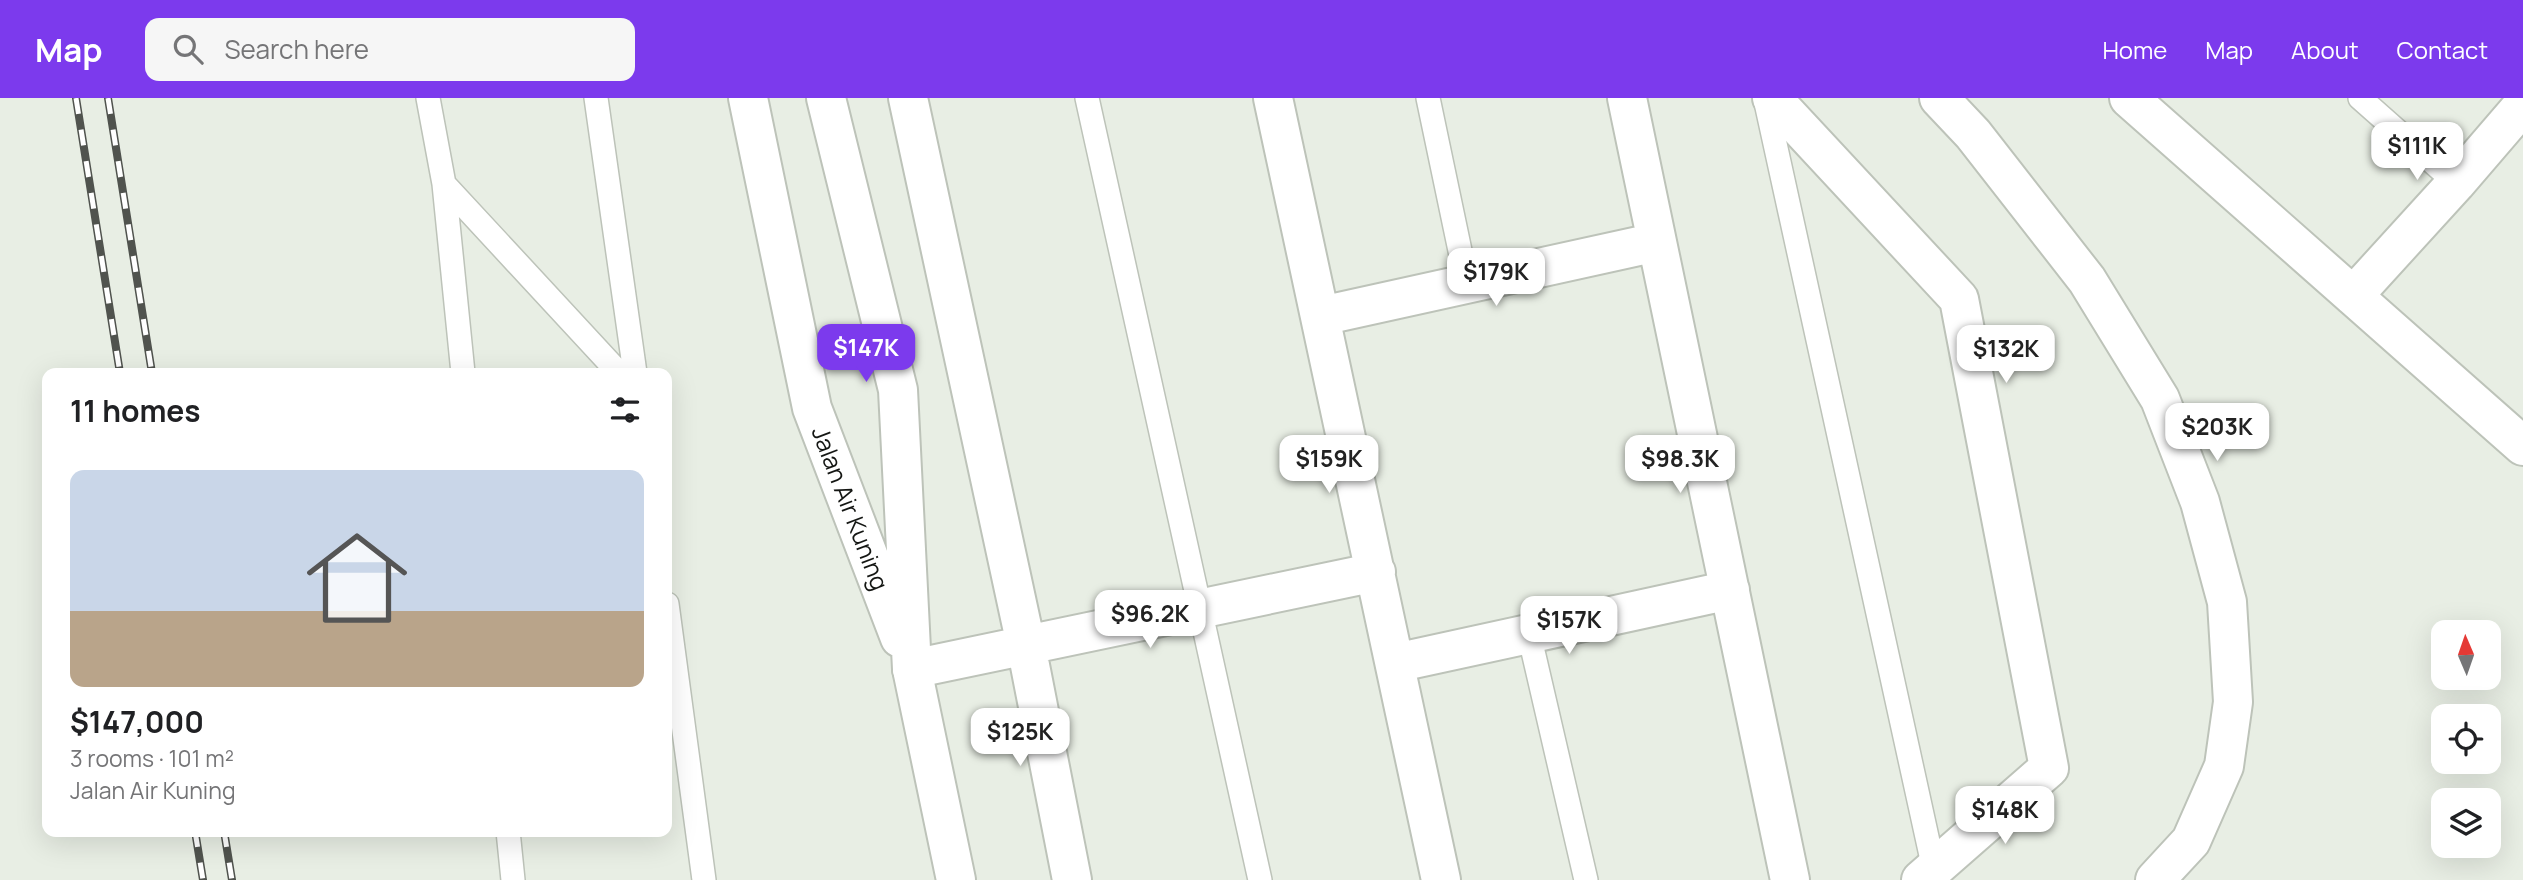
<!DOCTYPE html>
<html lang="en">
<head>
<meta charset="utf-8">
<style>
  :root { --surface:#fff; --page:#f6f6f6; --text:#202124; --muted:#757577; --line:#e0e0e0; --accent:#7c3aed }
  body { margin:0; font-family:Manrope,sans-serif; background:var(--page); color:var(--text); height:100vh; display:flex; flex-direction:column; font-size:26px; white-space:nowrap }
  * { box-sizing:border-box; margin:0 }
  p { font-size:23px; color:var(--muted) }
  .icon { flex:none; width:38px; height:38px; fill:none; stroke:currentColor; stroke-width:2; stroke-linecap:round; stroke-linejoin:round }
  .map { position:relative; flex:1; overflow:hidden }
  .sheet { position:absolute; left:42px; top:270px; width:630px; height:469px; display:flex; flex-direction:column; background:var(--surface); border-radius:14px; box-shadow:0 7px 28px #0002 }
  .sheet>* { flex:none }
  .needle { width:46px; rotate:358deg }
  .fabs { position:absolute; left:2431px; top:522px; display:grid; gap:14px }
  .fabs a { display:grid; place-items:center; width:70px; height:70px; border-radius:14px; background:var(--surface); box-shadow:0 7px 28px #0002; font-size:35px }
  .price { position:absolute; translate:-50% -60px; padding:0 16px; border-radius:14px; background:#fff; color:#222; font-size:23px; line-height:46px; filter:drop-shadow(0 2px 4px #0008) }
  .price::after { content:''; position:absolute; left:50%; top:42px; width:21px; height:16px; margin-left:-10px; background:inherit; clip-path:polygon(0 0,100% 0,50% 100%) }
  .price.active { background:var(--accent); color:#fff }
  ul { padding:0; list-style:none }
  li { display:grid; align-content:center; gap:14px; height:371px; padding:0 28px }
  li+li { border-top:2px solid var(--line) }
  li span { display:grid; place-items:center; height:217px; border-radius:14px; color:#555 }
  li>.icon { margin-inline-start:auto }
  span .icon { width:126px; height:126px; fill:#fffc; stroke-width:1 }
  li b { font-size:30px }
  h2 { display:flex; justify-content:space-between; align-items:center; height:84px; padding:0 28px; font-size:30px }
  header { display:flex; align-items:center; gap:42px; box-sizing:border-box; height:98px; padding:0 35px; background:var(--accent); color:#fff }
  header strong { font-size:33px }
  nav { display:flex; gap:38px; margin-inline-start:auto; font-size:24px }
  .search { width:490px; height:63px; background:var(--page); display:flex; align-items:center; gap:18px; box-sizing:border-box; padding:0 24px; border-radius:14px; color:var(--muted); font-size:26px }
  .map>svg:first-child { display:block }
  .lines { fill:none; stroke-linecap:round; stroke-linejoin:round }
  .service-casing { stroke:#bdc3b9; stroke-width:26 }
  .minor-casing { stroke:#bdc3b9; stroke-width:42 }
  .tertiary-casing { stroke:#bdc3b9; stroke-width:42 }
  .secondary-casing { stroke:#bdc3b9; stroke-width:42 }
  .service { stroke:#fff; stroke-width:23 }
  .minor { stroke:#fff; stroke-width:38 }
  .tertiary { stroke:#fff; stroke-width:38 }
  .secondary { stroke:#fff; stroke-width:38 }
  .rail-casing { stroke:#50534e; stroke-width:8 }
  .rail { stroke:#fff; stroke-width:5; stroke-dasharray:16; stroke-linecap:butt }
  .labels { text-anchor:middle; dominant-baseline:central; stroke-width:6; stroke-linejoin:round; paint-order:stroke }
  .street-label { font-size:24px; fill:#141613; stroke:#fff }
</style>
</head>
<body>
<header>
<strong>Map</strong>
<div class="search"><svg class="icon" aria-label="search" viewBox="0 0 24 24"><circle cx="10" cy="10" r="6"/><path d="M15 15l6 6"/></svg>Search here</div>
<nav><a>Home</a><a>Map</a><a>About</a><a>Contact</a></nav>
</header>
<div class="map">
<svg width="2523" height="782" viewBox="0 0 2523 782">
  <rect width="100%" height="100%" fill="#e8eee4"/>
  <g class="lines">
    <defs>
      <path id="service" d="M 428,0 L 444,86 L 463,275
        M 596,0 L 635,275
        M 1087,0 L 1260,782
        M 1428,0 L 1467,186
        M 1765,0 L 1934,771
        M 2360,0 L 2456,85
        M 444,86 L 619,275
        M 667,506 L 704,782
        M 1529,536 L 1586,782
        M 508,733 L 513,782"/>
      <path id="minor" d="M 908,0 L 1026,547 L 1072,782
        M 1273,0 L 1441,782
        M 1627,0 L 1790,782
        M 1772,0 L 1959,201 L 2049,670 L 1921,782
        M 2129,0 L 2523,348
        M 2353,198 L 2456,85 L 2523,7
        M 1321,218 L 1657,144
        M 1395,565 L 1730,492
        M 912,571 L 1376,474"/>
      <path id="tertiary" d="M 1939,0 L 1973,36 L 2087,182 L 2160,301 L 2200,404 L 2227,504 L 2233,604 L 2224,668 L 2191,743 L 2155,782"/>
      <path id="secondary" d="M 748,0 L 812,310 L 900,540
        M 826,0 L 898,292 L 912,571 L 956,782"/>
    </defs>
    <use href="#service" class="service-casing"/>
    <use href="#minor" class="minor-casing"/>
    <use href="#tertiary" class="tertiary-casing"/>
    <use href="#secondary" class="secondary-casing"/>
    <use href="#service" class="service"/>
    <use href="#minor" class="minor"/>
    <use href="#tertiary" class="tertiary"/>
    <use href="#secondary" class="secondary"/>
    <defs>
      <path id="rail" d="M 76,0 L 120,275
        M 108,0 L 152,275
        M 195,733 L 203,782
        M 224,733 L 232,782"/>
    </defs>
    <use href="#rail" class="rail-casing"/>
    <use href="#rail" class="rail"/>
  </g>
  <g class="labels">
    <g class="street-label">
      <text transform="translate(851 410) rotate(69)">Jalan Air Kuning</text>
    </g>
  </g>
</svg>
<div class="fabs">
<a><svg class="needle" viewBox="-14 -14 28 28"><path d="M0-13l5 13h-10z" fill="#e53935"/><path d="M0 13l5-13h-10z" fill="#757577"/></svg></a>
<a><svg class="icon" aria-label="locate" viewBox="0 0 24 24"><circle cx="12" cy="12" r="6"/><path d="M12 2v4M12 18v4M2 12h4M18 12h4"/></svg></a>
<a><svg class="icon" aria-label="layers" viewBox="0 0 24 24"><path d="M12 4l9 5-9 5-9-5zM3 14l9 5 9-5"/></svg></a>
</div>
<b class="price" style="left:2417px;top:84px">$111K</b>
<b class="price" style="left:1496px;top:210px">$179K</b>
<b class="price active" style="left:866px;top:286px">$147K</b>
<b class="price" style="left:2006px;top:287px">$132K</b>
<b class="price" style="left:2217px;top:365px">$203K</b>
<b class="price" style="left:1329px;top:397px">$159K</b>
<b class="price" style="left:1680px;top:397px">$98.3K</b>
<b class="price" style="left:1150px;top:552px">$96.2K</b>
<b class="price" style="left:1569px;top:558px">$157K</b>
<b class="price" style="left:1020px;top:670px">$125K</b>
<b class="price" style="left:2005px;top:748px">$148K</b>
<section class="sheet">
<h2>11 homes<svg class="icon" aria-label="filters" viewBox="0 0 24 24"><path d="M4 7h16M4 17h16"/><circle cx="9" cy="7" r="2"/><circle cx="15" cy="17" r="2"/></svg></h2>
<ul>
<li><span style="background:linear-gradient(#c9d6e8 65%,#b9a48a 0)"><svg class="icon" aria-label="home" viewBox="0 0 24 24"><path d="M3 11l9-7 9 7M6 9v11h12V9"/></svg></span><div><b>$147,000</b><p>3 rooms · 101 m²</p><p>Jalan Air Kuning</p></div></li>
</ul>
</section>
</div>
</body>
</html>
